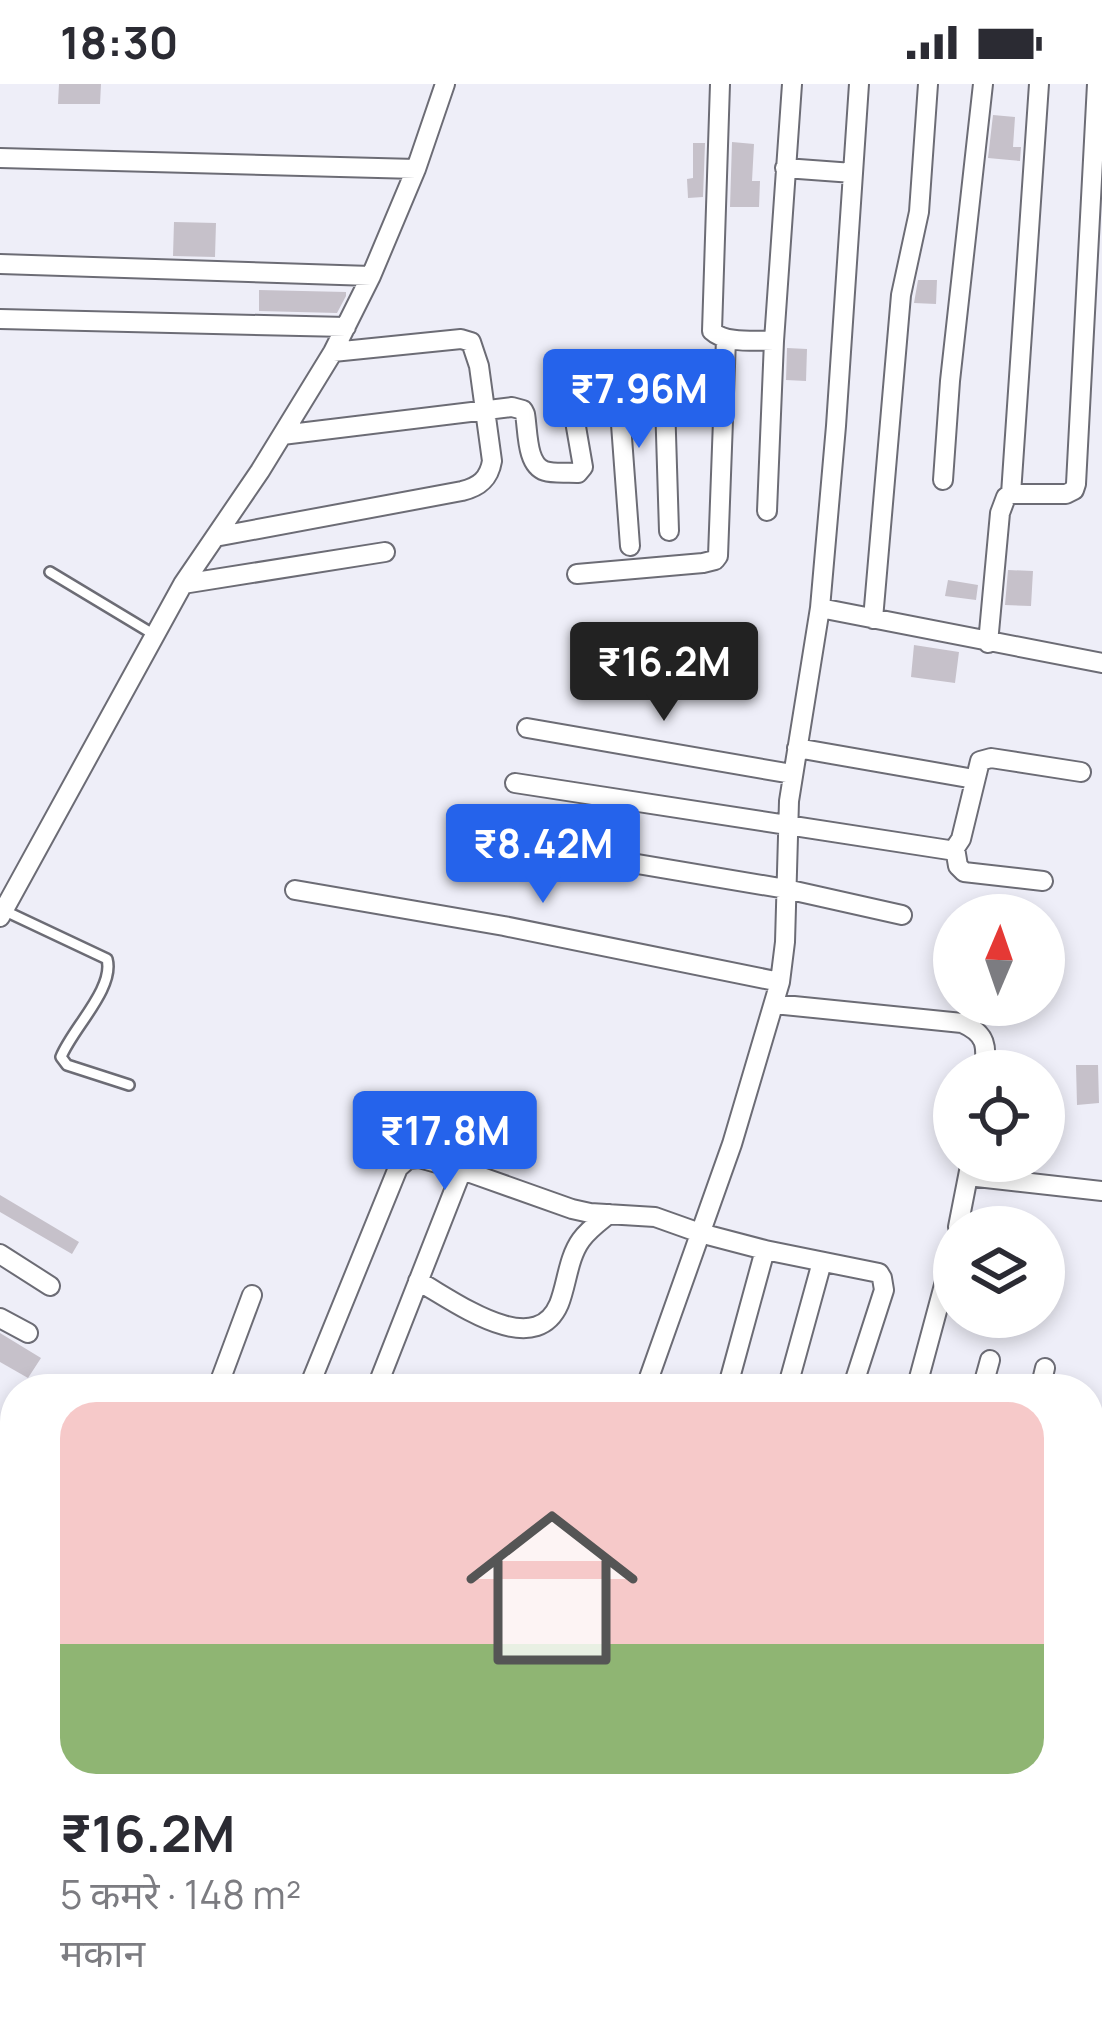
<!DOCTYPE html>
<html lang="hi">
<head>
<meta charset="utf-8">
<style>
  :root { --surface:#fff; --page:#f2f2f3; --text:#2b2b33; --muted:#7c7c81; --accent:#2563eb }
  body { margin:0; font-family:Manrope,"Noto Sans Devanagari",sans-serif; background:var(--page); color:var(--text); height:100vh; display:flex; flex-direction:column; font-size:45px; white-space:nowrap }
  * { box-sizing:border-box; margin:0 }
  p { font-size:39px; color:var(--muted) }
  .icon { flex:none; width:66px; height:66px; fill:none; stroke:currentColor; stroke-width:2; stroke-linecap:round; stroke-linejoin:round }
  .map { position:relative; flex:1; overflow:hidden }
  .side { position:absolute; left:0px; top:1290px; width:1104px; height:660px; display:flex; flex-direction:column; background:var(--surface); border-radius:48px 48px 0 0; box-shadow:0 6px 18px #0003 }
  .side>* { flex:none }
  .needle { width:78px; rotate:2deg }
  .controls { position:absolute; left:933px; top:810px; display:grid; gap:24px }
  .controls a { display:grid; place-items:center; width:132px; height:132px; border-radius:50%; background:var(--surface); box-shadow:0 6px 18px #0003; font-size:60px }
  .price { position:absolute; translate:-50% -102px; padding:0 27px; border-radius:12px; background:var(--accent); color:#fff; font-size:39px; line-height:78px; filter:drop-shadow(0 3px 6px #0008) }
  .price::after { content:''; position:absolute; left:50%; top:72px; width:36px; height:27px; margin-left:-18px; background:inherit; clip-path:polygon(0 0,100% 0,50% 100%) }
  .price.selected { background:#222; color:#fff }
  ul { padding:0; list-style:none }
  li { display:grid; align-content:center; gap:24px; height:636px; padding:0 60px }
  li span { display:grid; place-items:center; height:372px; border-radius:36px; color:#555 }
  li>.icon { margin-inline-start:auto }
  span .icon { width:216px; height:216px; fill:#fffc; stroke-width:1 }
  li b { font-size:51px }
  .status { display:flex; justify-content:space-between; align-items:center; height:84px; padding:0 60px; background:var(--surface); direction:ltr }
  .status svg { height:33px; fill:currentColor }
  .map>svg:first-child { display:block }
  .building { fill:#c6c1ca }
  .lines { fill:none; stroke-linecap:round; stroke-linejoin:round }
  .lane-casing { stroke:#6c6c75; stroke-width:14 }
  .street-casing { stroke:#6c6c75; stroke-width:22 }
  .lane { stroke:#fff; stroke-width:9 }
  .street { stroke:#fff; stroke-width:18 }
</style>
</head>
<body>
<div class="status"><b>18:30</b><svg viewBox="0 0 49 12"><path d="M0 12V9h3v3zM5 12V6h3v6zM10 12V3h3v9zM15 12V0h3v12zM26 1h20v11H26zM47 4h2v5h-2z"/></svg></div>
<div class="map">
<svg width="1102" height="1950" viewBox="0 0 1102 1950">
  <rect width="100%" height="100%" fill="#eeeef8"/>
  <path class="building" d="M 59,0 L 101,0 L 100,20 L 58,20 Z
    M 993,31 L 1015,33 L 1013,63 L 1021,63 L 1020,77 L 988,74 Z
    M 732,58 L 754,60 L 752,97 L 760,97 L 759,123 L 730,123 Z
    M 693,59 L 705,59 L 703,113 L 688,114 L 687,95 L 693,94 Z
    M 174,138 L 216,139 L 215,173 L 173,172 Z
    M 918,196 L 937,196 L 936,220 L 914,219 Z
    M 259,206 L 346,208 L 346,212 L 337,229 L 259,227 Z
    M 787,264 L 807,265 L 806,297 L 786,296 Z
    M 1008,486 L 1033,487 L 1031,522 L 1005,521 Z
    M 948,496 L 978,501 L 976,516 L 945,512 Z
    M 914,561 L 959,568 L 955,599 L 911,593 Z
    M 1076,981 L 1098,981 L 1099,1019 L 1077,1021 Z
    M 0,1111 L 79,1158 L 72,1170 L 0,1128 Z
    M 0,1249 L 41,1274 L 28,1294 L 0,1278 Z"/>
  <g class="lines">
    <defs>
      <path id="lane" d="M 50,488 L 153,550
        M 3,826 L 107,875 C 115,904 72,945 61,973 L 67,981 L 129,1001"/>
      <path id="street" d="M 720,0 L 712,247 C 726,260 755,256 774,257
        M 0,74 L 416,85
        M 785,84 L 853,89
        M 0,180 L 371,192
        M 0,235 L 346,243
        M 617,286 L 630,462
        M 664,286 L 669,447
        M 282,351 L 512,323 L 523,326 L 525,330 C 528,346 526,381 545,387 C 554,390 568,388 578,389 L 583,383 L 568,297 L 569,291 L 617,286 L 724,288
        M 943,396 L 950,297 L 983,0
        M 1011,410 L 1039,0
        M 767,427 L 774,257 L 792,0
        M 215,453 L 462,407 C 479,403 489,395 492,377 L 479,282 L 471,258 L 461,255 L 333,268
        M 577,490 L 703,479 L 715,476 L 718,472 L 726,255
        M 183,500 L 385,468
        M 820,524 L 1102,579
        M 873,535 L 901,211 L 919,128 L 928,0
        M 988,559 L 1000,429 L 1006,413 L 1011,410 L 1066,410 L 1074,406 L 1076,400 L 1097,0
        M 527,644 L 792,690
        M 797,664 L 974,695
        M 515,699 L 949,766 L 955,764 L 961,755 L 980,677 L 991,674 L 1081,688
        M 513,759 L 786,805 L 902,831
        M 955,764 L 958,782 L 964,788 L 1043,797
        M 295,806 L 504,842 L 780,898
        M 0,833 L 183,500 L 260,387 L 333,268 L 371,192 L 416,85 L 445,0
        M 774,920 L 962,939 C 987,950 987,962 984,987
        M 968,1092 L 1102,1107
        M 958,1143 L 971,1077
        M 0,1170 L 50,1202
        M 418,1197 C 453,1216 534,1278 559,1220 C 567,1200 568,1174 581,1156 C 588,1146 599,1138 609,1130
        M 0,1234 L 28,1249
        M 217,1305 L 252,1211
        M 308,1305 L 398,1084 L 408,1075 L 419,1074 L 462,1086 L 572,1125 L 590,1129 L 655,1133 L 700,1149 L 765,1166 L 879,1189 L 882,1194 L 884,1206 L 852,1305
        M 376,1305 L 462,1086
        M 645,1305 L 732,1060 L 780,898 L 785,858 L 789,717 L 820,524 L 836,342 L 859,0
        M 727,1305 L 765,1166
        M 787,1305 L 822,1178
        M 916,1305 L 954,1164
        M 982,1305 L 990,1276
        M 1040,1305 L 1045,1284
        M 0,1438 L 15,1444
        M 1089,1564 L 1102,1526
        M 1089,1642 L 1102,1648
        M 1089,1688 L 1102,1693
        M 575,1935 L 578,1937
        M 916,1935 L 920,1950
        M 1017,1935 L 1027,1950
        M 1070,1935 L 1078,1950
        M 68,1950 L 74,1935
        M 157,1950 L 164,1935
        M 369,1950 L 376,1935"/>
    </defs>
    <use href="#lane" class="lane-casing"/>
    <use href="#street" class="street-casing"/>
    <use href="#lane" class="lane"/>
    <use href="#street" class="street"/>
  </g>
</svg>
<div class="controls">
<a><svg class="needle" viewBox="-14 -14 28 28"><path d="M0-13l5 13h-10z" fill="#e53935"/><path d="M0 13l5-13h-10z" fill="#7c7c81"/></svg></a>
<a><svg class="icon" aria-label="locate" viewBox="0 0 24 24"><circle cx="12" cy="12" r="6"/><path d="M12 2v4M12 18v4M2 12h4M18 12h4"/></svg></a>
<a><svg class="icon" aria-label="layers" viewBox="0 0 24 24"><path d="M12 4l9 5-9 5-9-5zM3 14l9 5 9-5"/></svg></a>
</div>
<b class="price" style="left:639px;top:367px">₹7.96M</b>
<b class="price selected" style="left:664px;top:640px">₹16.2M</b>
<b class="price" style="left:543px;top:822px">₹8.42M</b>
<b class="price" style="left:445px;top:1109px">₹17.8M</b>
<section class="side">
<ul>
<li><span style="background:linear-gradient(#f6c9c9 65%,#8fb573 0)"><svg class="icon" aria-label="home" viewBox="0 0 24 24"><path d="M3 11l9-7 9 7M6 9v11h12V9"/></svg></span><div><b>₹16.2M</b><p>5 कमरे · 148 m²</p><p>मकान</p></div></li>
</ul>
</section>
</div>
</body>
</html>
